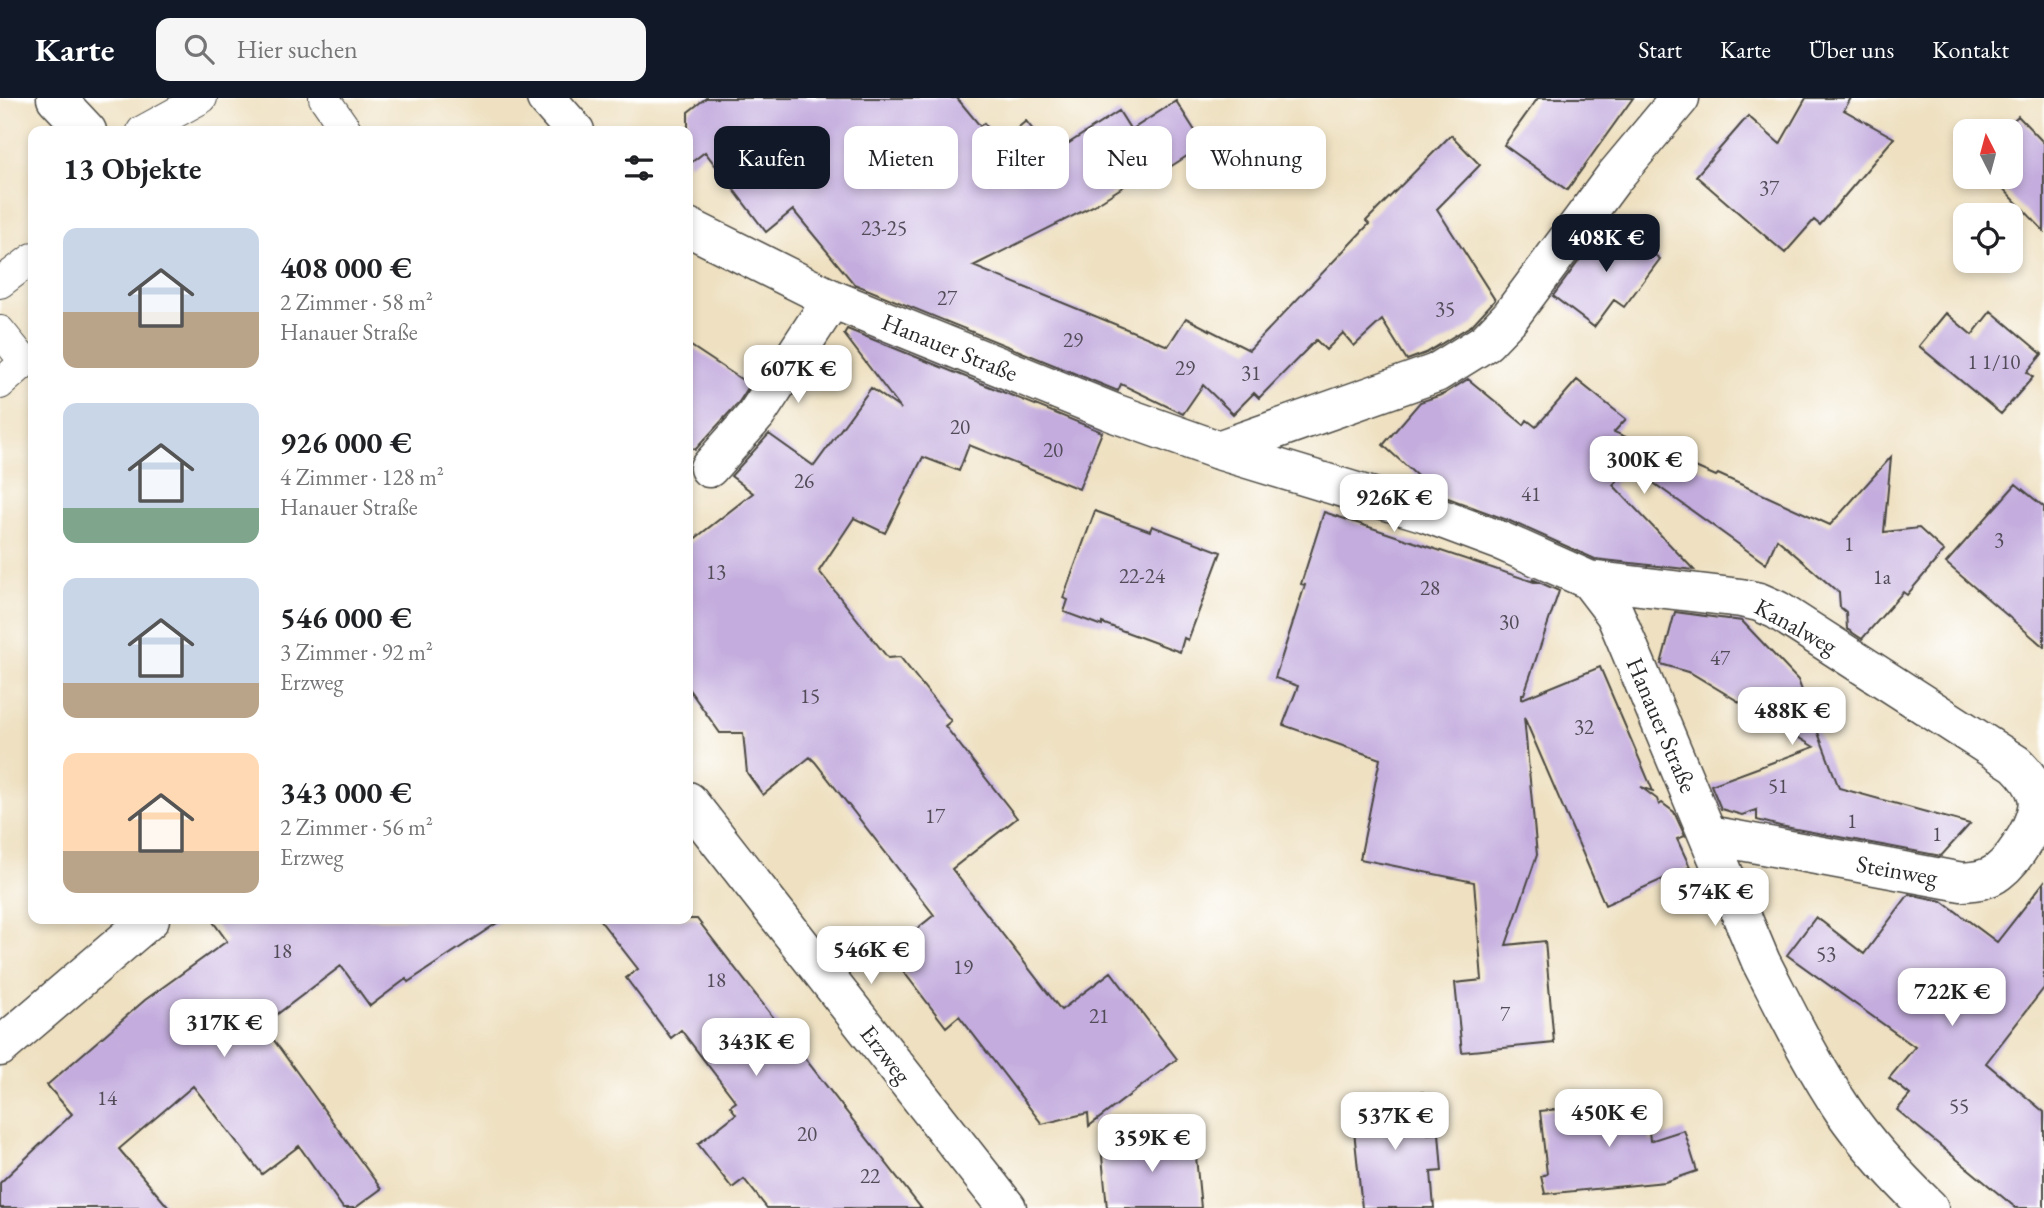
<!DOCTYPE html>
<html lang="de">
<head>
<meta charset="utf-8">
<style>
  :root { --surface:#fff; --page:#f6f6f6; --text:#202124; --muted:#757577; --accent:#111827 }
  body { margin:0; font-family:"EB Garamond",serif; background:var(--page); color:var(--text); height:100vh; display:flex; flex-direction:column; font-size:26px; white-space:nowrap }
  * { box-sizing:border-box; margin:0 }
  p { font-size:23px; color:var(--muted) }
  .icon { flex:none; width:38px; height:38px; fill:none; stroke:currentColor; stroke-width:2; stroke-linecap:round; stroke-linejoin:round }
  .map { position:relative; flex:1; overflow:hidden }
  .panel { position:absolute; left:28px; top:28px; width:665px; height:798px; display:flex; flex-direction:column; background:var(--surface); border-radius:14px; box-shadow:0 4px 10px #0003 }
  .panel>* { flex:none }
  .banner { position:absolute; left:714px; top:28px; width:665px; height:63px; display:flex; gap:14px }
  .needle { width:46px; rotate:354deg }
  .fabs { position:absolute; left:1953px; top:21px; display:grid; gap:14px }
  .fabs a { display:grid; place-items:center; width:70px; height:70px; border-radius:14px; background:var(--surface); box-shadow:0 4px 10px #0003; font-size:35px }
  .price { position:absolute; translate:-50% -60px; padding:0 16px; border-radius:14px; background:#fff; color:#222; font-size:23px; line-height:46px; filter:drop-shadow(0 2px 4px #0008) }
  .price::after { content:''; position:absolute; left:50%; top:42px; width:21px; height:16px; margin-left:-10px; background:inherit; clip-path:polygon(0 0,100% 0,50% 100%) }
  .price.on { background:var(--accent); color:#fff }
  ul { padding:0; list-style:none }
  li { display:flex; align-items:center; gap:21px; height:175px; padding:0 35px }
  li span { display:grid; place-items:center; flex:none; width:196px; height:140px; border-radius:14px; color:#555 }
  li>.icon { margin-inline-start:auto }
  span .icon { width:84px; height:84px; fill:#fffc; stroke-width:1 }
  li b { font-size:30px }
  h2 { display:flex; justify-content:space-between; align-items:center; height:84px; padding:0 35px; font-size:30px }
  .pill { padding:0 24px; border-radius:14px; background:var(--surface); box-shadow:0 4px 10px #0003; font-size:24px; line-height:63px }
  .pill.on { background:var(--accent); color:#fff }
  header { display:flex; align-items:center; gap:42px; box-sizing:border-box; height:98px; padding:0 35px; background:var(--accent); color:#fff }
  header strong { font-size:33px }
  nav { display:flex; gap:38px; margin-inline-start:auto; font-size:24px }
  .search { width:490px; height:63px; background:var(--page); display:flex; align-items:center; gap:18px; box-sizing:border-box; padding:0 24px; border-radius:14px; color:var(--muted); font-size:26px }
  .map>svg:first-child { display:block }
  .building { fill:#c4adde }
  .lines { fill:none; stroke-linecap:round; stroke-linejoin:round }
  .service-casing { stroke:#484641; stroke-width:32 }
  .minor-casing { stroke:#484641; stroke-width:41 }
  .service { stroke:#fff; stroke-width:30 }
  .minor { stroke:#fff; stroke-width:38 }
  .labels { text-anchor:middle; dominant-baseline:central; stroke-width:5; stroke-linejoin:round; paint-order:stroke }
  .number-label { font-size:21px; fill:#514c58 }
  .street-label { font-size:24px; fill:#2b2b2b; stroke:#fff }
</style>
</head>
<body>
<header>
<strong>Karte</strong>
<div class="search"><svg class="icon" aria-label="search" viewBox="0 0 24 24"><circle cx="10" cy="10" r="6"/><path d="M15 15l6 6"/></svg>Hier suchen</div>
<nav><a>Start</a><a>Karte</a><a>Über uns</a><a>Kontakt</a></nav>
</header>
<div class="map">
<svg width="2044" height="1110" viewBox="0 0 2044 1110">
  <rect width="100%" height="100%" fill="#fff"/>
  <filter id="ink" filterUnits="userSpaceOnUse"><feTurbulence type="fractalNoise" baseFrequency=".0143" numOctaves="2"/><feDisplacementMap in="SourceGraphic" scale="14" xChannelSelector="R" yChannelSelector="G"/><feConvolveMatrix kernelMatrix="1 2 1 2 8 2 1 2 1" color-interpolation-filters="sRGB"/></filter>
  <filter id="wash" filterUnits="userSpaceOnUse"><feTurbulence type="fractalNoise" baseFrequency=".00686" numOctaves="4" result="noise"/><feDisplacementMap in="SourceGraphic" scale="28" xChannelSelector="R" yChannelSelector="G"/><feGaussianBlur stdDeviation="1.57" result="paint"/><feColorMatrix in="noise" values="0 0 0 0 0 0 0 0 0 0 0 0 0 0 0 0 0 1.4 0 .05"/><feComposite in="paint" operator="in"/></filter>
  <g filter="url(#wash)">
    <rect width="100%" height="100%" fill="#eee0c0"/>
    <g id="blocks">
      <path class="building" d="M 706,0 L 957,0 L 980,28 L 984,25 L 1000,45 L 1026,23 L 1052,56 L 1119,13 L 1131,32 L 1176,3 L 1204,47 L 1156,78 L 1151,71 L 1093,108 L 973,168 L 1168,248 L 1186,220 L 1249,252 L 1369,126 L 1366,123 L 1451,37 L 1480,67 L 1437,111 L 1495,202 L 1472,227 L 1426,255 L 1407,262 L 1382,222 L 1354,248 L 1343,235 L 1326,252 L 1316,242 L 1259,300 L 1254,295 L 1233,316 L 1203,287 L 1183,316 L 1121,286 L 1118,293 L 854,186 L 793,112 L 766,134 L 705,54 L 688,67 L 688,14 Z
        M 1538,0 L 1633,0 L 1567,92 L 1504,47 Z
        M 1806,0 L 1851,0 L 1844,12 L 1894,40 L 1820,127 L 1814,122 L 1785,155 L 1696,78 L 1748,18 L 1780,46 Z
        M 2018,18 L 2044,45 L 2044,133 L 1992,79 L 2011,79 L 2011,33 L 2003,33 Z
        M 1609,122 L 1660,161 L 1624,209 L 1614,202 L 1594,229 L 1553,198 Z
        M 1991,213 L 2042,256 L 2027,274 L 2033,279 L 2001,316 L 1919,248 L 1946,215 L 1972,237 Z
        M 847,231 L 1102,334 L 1079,391 L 969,347 L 959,373 L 923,359 L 885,435 L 854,420 L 819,473 L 888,560 L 900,559 L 951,623 L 945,628 L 1017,720 L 952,771 L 1061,912 L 1111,874 L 1177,961 L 1089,1028 L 1088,1015 L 1042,1026 L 959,918 L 946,929 L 900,869 L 909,862 L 897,847 L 934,817 L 815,664 L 810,659 L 763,697 L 747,675 L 743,635 L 720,635 L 688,590 L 688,446 L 753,395 L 731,378 L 769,336 L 814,368 L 871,290 L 901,311 L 844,236 Z
        M 688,246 L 750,287 L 739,304 L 695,352 L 688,347 Z
        M 1468,281 L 1524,327 L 1527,322 L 1536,329 L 1577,282 L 1626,321 L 1614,334 L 1716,378 L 1718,376 L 1830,427 L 1891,359 L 1884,434 L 1919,430 L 1944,453 L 1907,497 L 1903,494 L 1862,541 L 1847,531 L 1846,514 L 1840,509 L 1839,495 L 1777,441 L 1766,466 L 1630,368 L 1613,387 L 1694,472 L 1595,461 L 1510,423 L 1437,396 L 1383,347 L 1420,304 L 1444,296 Z
        M 2016,386 L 2044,409 L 2044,549 L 1946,465 Z
        M 1095,413 L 1150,433 L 1152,428 L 1221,454 L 1188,542 L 1184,540 L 1180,554 L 1102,525 L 1102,528 L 1064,514 L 1068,502 L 1063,500 Z
        M 1324,414 L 1537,485 L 1532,481 L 1559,493 L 1524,596 L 1522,596 L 1522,601 L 1600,569 L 1653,693 L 1641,689 L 1657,701 L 1659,707 L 1662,705 L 1674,714 L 1685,738 L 1677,741 L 1690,769 L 1605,807 L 1524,619 L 1537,757 L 1506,847 L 1545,843 L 1554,945 L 1462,954 L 1455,885 L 1482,882 L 1474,784 L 1360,761 L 1380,661 L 1283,627 L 1298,588 L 1275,580 L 1305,487 L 1301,486 Z
        M 1675,514 L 1742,523 L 1798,582 L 1839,690 L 1970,726 L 1941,758 L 1780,728 L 1757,722 L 1757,712 L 1742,717 L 1721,711 L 1711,687 L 1814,649 L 1691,575 L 1661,566 Z
        M 2044,784 L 2044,890 L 1986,965 L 2044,1014 L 2044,1110 L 2016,1110 L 1897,1012 L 1910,997 L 1889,980 L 1915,949 L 1787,857 L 1816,819 L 1864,856 L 1909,796 L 1942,803 L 1997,844 Z
        M 211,821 L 503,821 L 408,884 L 406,881 L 370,908 L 341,868 L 263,927 L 381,1091 L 355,1110 L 343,1110 L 299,1048 L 262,1076 L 193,988 L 119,1051 L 169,1110 L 0,1110 L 0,1085 L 72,1016 L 47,987 L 145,902 L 227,843 Z
        M 599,821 L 697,821 L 921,1110 L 767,1110 L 744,1081 L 732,1090 L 698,1046 L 736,1016 L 730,1008 L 736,1004 L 681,932 L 671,940 L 626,880 L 638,871 Z
        M 1423,994 L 1428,1036 L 1439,1035 L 1442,1073 L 1431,1074 L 1434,1110 L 1362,1110 L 1351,1003 Z
        M 1646,1002 L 1650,1043 L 1684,1032 L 1697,1073 L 1665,1084 L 1545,1096 L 1541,1078 L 1547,1076 L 1540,1013 Z
        M 1194,1038 L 1201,1110 L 1107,1110 L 1101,1048 Z"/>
    </g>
  </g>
  <g filter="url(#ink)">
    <use href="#blocks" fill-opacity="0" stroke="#484641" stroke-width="2"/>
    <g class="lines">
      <defs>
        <path id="service" d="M 324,0 L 347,33
          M 142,33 L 202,0
          M 0,185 L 33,160
          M 0,233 L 25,264 L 0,286"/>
        <path id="minor" d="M 56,0 L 87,33
          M 546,0 L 575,33
          M 688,129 L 832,201 L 1117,316 L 1218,352 L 1426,415 L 1501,443 L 1589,482 L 1615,516 L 1761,864 C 1787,914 1812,966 1843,1012 C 1867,1047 1898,1080 1929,1110
          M 1218,352 L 1436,275 L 1486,244 L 1510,219 L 1615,78 L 1680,0
          M 709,370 L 756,317 L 832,201
          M 1589,482 L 1741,500 L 1759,504 L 1777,512 L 2016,666 C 2025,675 2034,686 2037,698 C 2042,720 2015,761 1998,774 C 1988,782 1975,783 1962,784 L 1709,737
          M 688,703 L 1007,1110
          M 0,949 L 150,821"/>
      </defs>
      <use href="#service" class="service-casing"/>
      <use href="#minor" class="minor-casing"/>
      <use href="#service" class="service"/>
      <use href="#minor" class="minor"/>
    </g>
  </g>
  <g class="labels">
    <g class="number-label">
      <text x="1769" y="89">37</text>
      <text x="884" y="129">23-25</text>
      <text x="947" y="199">27</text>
      <text x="1445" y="210">35</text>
      <text x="1073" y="241">29</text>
      <text x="1994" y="263">1 1/10</text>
      <text x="1185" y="269">29</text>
      <text x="1251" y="274">31</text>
      <text x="960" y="328">20</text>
      <text x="1053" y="351">20</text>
      <text x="804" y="382">26</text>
      <text x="1531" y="395">41</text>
      <text x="1999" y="441">3</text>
      <text x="1849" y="445">1</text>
      <text x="716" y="473">13</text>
      <text x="1142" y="477">22-24</text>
      <text x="1882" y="478">1a</text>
      <text x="1430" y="489">28</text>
      <text x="1509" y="523">30</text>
      <text x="1720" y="559">47</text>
      <text x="810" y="597">15</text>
      <text x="1584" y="628">32</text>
      <text x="1778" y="687">51</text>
      <text x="935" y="717">17</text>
      <text x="1852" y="722">1</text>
      <text x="1937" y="735">1</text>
      <text x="282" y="852">18</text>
      <text x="1826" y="855">53</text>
      <text x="963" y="868">19</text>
      <text x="716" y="881">18</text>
      <text x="1505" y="915">7</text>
      <text x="1099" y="917">21</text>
      <text x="107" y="999">14</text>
      <text x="1959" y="1007">55</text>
      <text x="807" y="1035">20</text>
      <text x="870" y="1077">22</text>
    </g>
    <g class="street-label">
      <text transform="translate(950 249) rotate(22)">Hanauer Straße</text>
      <text transform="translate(1796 528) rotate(29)">Kanalweg</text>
      <text transform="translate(1662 627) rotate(67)">Hanauer Straße</text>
      <text transform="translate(1897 772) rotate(10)">Steinweg</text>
      <text transform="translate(886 956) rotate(52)">Erzweg</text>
    </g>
  </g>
</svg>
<div class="fabs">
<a><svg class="needle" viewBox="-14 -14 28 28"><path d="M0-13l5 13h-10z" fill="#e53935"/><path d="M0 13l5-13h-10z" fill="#757577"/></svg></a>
<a><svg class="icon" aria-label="locate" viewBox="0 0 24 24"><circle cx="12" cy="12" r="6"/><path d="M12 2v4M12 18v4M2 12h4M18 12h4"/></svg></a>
</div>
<b class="price on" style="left:1606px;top:176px">408K €</b>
<b class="price" style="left:798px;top:307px">607K €</b>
<b class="price" style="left:1644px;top:398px">300K €</b>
<b class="price" style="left:1394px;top:436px">926K €</b>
<b class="price" style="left:1792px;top:649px">488K €</b>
<b class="price" style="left:1715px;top:830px">574K €</b>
<b class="price" style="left:871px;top:888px">546K €</b>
<b class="price" style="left:1952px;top:930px">722K €</b>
<b class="price" style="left:224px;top:961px">317K €</b>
<b class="price" style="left:756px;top:980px">343K €</b>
<b class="price" style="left:1609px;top:1051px">450K €</b>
<b class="price" style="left:1395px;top:1054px">537K €</b>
<b class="price" style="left:1152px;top:1076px">359K €</b>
<div class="banner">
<a class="pill on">Kaufen</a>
<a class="pill">Mieten</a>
<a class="pill">Filter</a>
<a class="pill">Neu</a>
<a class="pill">Wohnung</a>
</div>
<section class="panel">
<h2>13 Objekte<svg class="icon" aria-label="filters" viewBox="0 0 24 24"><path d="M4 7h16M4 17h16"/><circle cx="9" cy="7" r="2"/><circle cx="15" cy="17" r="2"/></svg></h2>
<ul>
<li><span style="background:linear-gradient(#c9d6e8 60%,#b9a48a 0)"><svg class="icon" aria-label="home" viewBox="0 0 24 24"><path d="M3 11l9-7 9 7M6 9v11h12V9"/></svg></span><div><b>408 000 €</b><p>2 Zimmer · 58 m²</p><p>Hanauer Straße</p></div></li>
<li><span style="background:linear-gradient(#c9d6e8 75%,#7fa58c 0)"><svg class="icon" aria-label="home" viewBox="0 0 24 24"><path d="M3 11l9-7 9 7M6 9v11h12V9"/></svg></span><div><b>926 000 €</b><p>4 Zimmer · 128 m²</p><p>Hanauer Straße</p></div></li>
<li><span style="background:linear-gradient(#c9d6e8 75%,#b9a48a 0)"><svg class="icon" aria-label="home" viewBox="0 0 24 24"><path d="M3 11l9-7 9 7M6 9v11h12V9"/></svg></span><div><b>546 000 €</b><p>3 Zimmer · 92 m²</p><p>Erzweg</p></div></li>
<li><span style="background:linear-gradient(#ffd9b3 70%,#b9a48a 0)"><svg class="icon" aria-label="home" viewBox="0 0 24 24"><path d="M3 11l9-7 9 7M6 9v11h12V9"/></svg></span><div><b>343 000 €</b><p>2 Zimmer · 56 m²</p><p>Erzweg</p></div></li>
</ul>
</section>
</div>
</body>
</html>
